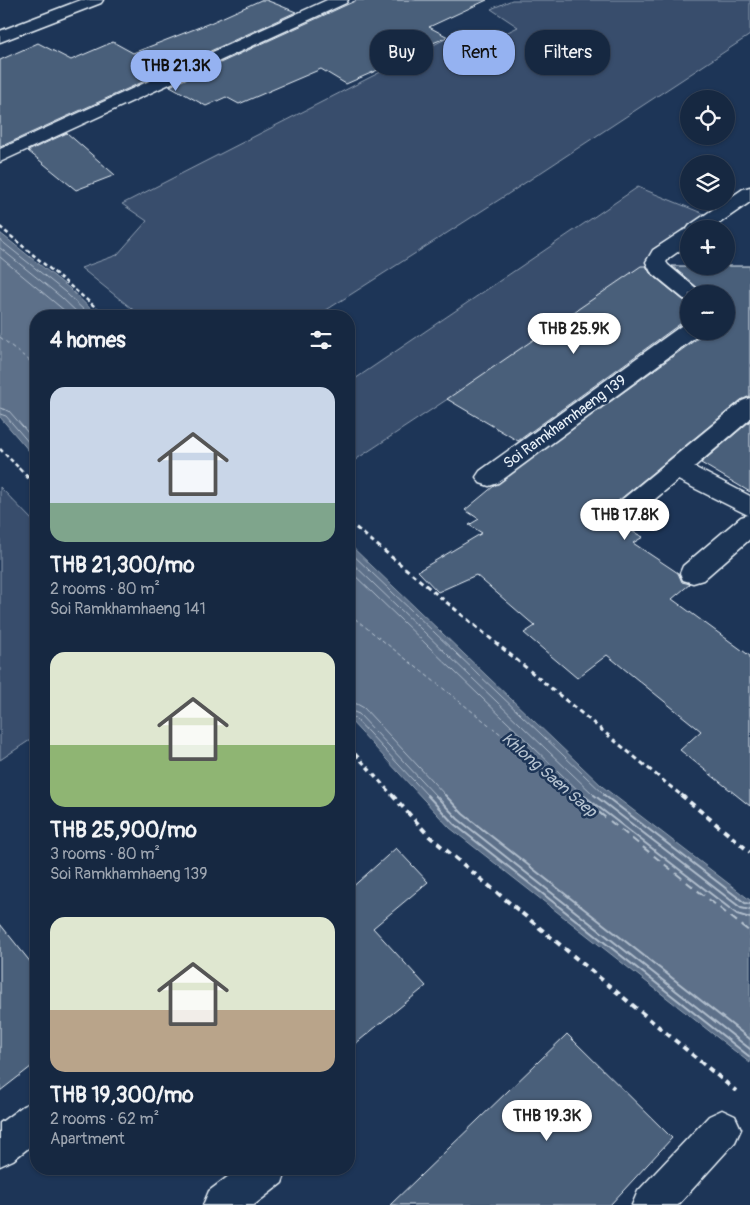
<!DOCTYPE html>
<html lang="en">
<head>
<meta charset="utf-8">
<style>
  :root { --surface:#162841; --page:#1f3048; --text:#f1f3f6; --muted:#9ea6b1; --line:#35445a; --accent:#95b2f1 }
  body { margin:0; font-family:Pangolin,sans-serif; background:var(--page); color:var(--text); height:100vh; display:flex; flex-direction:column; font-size:19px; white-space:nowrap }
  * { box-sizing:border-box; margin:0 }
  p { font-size:16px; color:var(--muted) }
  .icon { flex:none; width:28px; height:28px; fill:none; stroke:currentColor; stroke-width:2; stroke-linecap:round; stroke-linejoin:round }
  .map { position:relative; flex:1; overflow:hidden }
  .panel { position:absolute; left:30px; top:310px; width:325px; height:865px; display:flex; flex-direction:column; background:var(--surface); border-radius:20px; box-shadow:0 1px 4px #0004,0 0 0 1px var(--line) }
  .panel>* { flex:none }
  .top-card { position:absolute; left:370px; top:30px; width:305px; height:45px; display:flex; gap:10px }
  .tools { position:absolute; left:680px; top:90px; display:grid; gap:10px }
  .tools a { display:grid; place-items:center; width:55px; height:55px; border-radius:50%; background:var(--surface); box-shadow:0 1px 4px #0004,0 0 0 1px var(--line); font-size:25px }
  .price { position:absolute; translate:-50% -42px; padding:0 11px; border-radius:18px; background:#fff; color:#222; font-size:16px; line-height:32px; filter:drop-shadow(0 1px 2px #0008) }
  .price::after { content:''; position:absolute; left:50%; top:30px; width:15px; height:11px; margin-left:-8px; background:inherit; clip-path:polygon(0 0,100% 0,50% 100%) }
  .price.on { background:var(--accent); color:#111 }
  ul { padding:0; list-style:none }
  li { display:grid; align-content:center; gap:10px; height:265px; padding:0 20px }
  li span { display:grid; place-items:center; height:155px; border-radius:15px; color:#555 }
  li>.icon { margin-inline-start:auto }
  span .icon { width:90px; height:90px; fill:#fffc; stroke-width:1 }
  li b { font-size:21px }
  h2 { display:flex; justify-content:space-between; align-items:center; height:60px; padding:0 20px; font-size:21px }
  .chip { padding:0 18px; border-radius:20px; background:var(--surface); box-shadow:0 1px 4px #0004,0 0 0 1px var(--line); font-size:18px; line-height:45px }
  .chip.on { background:var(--accent); color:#111 }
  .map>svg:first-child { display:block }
  .green { fill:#374d6c; stroke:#909fb2 }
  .water { fill:#5d7089; stroke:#95a4b5 }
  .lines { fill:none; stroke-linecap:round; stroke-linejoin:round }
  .shore-far1 { stroke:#b0bdcc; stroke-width:1 }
  .shore { stroke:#b0bdcc; stroke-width:2 }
  .ferry-far1 { stroke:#b7c4d1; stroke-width:1; stroke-dasharray:4 3; stroke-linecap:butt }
  .ferry { stroke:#b7c4d1; stroke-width:2; stroke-dasharray:8 6; stroke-linecap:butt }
  .building { fill:#495e7a; stroke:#e8f1f8 }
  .minor-casing { stroke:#e8f1f8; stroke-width:3 }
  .path-far2 { stroke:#e8f1f8; stroke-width:2.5; stroke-dasharray:4 3; stroke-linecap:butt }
  .path-far1 { stroke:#e8f1f8; stroke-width:3; stroke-dasharray:5 4; stroke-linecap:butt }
  .path { stroke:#e8f1f8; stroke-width:4; stroke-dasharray:6 5; stroke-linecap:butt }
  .minor { fill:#1d3557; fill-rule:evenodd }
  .labels { text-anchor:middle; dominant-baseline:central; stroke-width:5; stroke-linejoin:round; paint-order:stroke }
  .street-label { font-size:15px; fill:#e8f1f8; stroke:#1d3557 }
  .water-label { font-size:16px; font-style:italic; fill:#b7c4d1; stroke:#1d3557 }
</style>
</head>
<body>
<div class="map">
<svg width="750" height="1205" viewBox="0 0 750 1205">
  <rect width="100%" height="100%" fill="#1d3557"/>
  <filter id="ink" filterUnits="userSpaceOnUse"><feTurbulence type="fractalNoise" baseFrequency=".02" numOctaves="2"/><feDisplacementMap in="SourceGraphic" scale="10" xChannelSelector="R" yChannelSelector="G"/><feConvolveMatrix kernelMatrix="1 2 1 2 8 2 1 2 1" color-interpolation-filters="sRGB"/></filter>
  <g filter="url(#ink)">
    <path class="green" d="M 512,0 L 750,0 L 750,35 L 505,196 L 317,316 L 141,316 L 81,268 L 117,255 L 147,221 L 122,204 L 457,33 L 481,45 L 518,27 L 491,9 Z
      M 638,187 L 719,220 L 689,229 L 689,240 L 349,464 L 349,383 Z
      M 0,487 L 36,524 L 36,736 L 0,760 Z"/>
    <path class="water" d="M 0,233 L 69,288 L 98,316 L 36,316 L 36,459 L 0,417 Z
      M 349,544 L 603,787 L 750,900 L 750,1063 L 450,828 L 349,719 Z"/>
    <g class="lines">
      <path class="shore-far1" d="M 0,240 L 65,292 L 90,316
        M 0,248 L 61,297 L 81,316
        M 0,257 L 71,316
        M 0,408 L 9,411 L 36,442
        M 0,414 L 6,416 L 36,451
        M 349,551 L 606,796
        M 349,560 L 595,796
        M 349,570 L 584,796
        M 349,703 L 357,704 L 364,708 L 446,796
        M 349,710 L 359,714 L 436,796
        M 349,717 L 355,718 L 428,796"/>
      <path class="shore" d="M 427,795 L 454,824 L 750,1057
        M 435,795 L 458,819 L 750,1049
        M 445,795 L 463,814 L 750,1039
        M 583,795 L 737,914 L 750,918
        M 594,795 L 741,908 L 750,910
        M 604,795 L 745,903 L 750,904"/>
      <path class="ferry-far1" d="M 0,337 L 36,366
        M 349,614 L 579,796"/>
      <path class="ferry" d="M 577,795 L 750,932"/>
    </g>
    <path class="building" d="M 261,0 L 266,0 L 296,12 L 0,147 L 0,60 L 38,43 L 71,60 L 113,42 L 133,53 L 210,23 Z
      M 357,0 L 487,0 L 429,27 L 448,37 L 382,63 L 387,66 L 346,84 L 321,69 L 239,104 L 226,97 L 206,106 L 170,86 Z
      M 67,133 L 115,175 L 76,190 L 28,151 Z
      M 641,266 L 646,266 L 650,273 L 683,300 L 689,302 L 689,322 L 680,324 L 518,441 L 447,399 Z
      M 672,266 L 750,266 L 750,396 L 741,400 L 612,506 L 607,514 L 612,521 L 643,537 L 633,543 L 678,573 L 682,582 L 690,584 L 672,599 L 750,656 L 750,806 L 680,750 L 701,731 L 607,655 L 577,678 L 524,633 L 535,626 L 476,575 L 438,592 L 418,571 L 482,533 L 469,525 L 479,519 L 465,510 L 494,486 L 698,338 L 702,331 L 726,331 L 726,294 L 705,294 Z
      M 750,421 L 750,492 L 701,463 Z
      M 396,848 L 428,882 L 373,928 L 426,986 L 349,1049 L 349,890 Z
      M 0,924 L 36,969 L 36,1063 L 0,1091 Z
      M 567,1034 L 672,1138 L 610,1205 L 390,1205 Z"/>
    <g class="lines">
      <defs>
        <path id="minor" d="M 81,0 L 103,0 L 101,3 L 0,42 L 0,31 Z
          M 327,0 L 348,0 L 346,3 L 0,162 L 0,149 Z
          M 750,187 L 750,202 L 711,229 L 689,229 L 689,244 L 669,258 L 666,262 L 668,265 L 703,294 L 689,294 L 689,300 L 684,299 L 651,272 L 646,262 L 653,250 L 682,231 L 687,229 L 690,225 L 743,189 Z
          M 689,324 L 689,331 L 700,331 L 697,336 L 498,483 L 489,486 L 480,483 L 476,477 L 480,471 L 681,326 Z
          M 750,398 L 750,419 L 694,467 L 750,496 L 750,539 L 703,580 L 693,583 L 683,580 L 680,573 L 683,566 L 741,517 L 748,515 L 678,480 L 631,519 L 622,522 L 613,519 L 609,513 L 613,507 L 742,401 Z
          M 36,1100 L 36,1142 L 13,1160 L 0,1166 L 0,1123 L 23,1106 Z
          M 722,1110 L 735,1116 L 741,1129 L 735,1142 L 678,1205 L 632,1205 L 638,1191 L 709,1116 Z
          M 238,1169 L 287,1169 L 282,1183 L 254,1205 L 203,1205 L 209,1191 Z"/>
      </defs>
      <use href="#minor" class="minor-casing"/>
      <path class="path-far2" d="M 0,227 L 106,316
        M 0,449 L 20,469"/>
      <path class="path-far1" d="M 19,468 L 36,486
        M 349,522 L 682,796
        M 349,747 L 393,796"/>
      <path class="path" d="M 392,795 L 429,836 L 736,1091
        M 681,795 L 750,852"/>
      <use href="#minor" class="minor"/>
    </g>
  </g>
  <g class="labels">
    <g class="street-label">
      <text transform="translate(565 422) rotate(-36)">Soi Ramkhamhaeng 139</text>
    </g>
    <g class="water-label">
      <text transform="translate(549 775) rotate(41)">Khlong Saen Saep</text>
    </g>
  </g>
</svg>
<div class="tools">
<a><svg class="icon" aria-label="locate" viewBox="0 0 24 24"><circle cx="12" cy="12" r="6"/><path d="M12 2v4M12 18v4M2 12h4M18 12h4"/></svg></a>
<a><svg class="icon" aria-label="layers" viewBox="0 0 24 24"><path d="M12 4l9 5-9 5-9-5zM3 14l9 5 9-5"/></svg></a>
<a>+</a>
<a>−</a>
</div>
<b class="price on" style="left:176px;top:92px">THB 21.3K</b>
<b class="price" style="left:574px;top:355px">THB 25.9K</b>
<b class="price" style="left:625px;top:541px">THB 17.8K</b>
<b class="price" style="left:547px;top:1142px">THB 19.3K</b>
<div class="top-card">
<a class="chip">Buy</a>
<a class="chip on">Rent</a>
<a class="chip">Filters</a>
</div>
<section class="panel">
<h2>4 homes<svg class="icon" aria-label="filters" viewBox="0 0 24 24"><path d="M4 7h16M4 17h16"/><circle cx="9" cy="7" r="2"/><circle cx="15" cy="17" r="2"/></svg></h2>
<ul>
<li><span style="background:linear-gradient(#c9d6e8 75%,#7fa58c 0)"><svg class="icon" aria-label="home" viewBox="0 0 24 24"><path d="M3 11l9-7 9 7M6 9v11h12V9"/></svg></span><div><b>THB 21,300/mo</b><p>2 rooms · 80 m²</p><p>Soi Ramkhamhaeng 141</p></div></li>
<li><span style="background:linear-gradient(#dfe7d0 60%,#8fb573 0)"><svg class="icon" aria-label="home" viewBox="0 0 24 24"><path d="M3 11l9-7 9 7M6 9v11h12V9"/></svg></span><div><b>THB 25,900/mo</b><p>3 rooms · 80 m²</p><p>Soi Ramkhamhaeng 139</p></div></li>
<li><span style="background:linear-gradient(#dfe7d0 60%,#b9a48a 0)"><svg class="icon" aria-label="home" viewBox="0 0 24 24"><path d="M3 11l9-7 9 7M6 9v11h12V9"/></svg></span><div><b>THB 19,300/mo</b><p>2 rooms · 62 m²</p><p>Apartment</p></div></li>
</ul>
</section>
</div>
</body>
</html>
